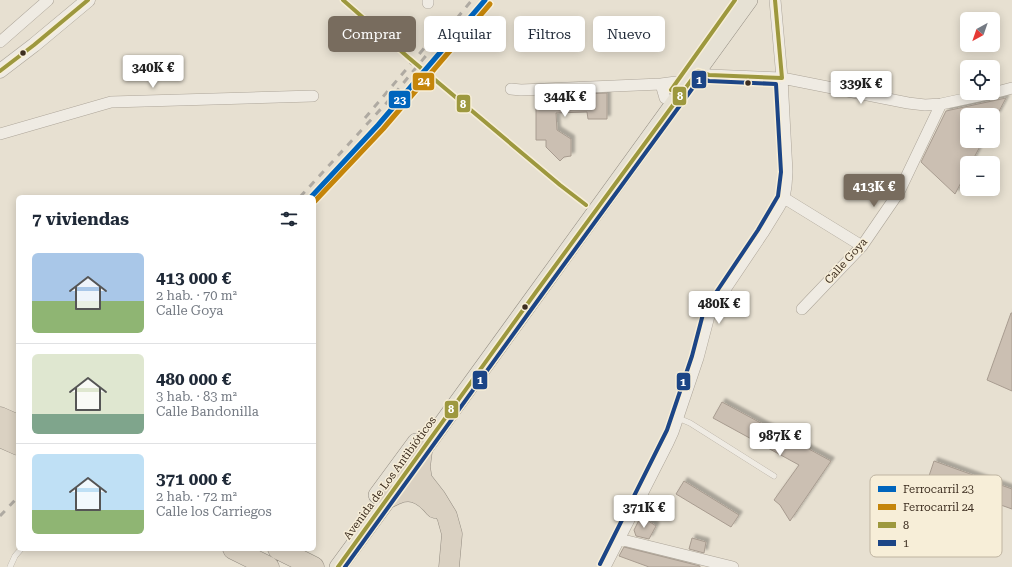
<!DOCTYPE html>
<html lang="es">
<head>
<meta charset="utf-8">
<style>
  :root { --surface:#fff; --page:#f2f2f3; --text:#1f2937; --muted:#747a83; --line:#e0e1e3; --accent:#786c5e }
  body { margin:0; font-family:"Roboto Serif",serif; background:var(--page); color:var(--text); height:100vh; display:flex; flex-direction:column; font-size:15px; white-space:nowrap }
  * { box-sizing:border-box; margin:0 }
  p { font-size:13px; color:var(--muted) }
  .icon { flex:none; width:22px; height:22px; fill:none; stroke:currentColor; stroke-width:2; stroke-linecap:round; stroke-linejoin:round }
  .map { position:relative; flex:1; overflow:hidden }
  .panel { position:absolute; left:16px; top:195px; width:300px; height:356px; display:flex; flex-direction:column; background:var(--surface); border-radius:6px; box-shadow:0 2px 10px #0003 }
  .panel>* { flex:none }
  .hud { position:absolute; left:328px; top:16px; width:380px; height:36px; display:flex; gap:8px }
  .needle { width:26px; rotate:220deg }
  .buttons { position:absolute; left:960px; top:12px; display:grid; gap:8px }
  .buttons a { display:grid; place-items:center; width:40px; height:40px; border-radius:6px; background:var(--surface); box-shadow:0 2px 10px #0003; font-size:20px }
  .price { position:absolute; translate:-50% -34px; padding:0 9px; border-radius:4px; background:#fff; color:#222; font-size:13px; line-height:26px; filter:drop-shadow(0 1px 2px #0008) }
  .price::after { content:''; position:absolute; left:50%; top:24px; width:12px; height:9px; margin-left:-6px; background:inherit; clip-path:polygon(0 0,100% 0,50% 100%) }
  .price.current { background:var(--accent); color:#fff }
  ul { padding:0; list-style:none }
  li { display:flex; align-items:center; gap:12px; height:100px; padding:0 16px }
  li+li { border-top:1px solid var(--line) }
  li span { display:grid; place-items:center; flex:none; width:112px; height:80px; border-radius:6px; color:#555 }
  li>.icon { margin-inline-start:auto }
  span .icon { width:48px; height:48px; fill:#fffc; stroke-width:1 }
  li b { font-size:17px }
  h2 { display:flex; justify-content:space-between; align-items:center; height:48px; padding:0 16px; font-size:17px }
  .pill { padding:0 14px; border-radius:6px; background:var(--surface); box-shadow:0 2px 10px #0003; font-size:14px; line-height:36px }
  .pill.current { background:var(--accent); color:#fff }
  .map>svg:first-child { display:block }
  .building { fill:#cbbfb2; stroke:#a89c90; filter:url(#shadow) }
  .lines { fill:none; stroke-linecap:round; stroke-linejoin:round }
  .service-casing { stroke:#ada599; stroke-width:6 }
  .minor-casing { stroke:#ada599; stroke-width:12 }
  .tertiary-casing { stroke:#ada599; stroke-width:15 }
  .primary-casing { stroke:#928b80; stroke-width:18 }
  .motorway-casing { stroke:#928b80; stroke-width:21 }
  .service { stroke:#efebe3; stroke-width:5.5 }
  .minor { stroke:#efebe3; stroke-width:11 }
  .tertiary { stroke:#efebe3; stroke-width:14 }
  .primary { stroke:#e6e1d4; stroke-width:17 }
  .motorway { stroke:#dad1c2; stroke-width:20 }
  .rail { stroke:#afaaa2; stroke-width:3; stroke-dasharray:7 7; stroke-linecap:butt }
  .bus-1-casing { stroke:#f7eed8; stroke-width:7 }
  .bus-2-casing { stroke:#f7eed8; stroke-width:7 }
  .bus-1 { stroke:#9d983e; stroke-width:4 }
  .bus-2 { stroke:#1c4586; stroke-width:4 }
  .rail-1-casing { stroke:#f7eed8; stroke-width:8 }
  .rail-2-casing { stroke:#f7eed8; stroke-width:8 }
  .rail-1 { stroke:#0065bd; stroke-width:5 }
  .rail-2 { stroke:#c5850a; stroke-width:5 }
  .bus-dot { fill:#3d2e20; stroke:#f7eed8; stroke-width:1.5 }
  .labels { text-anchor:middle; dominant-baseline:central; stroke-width:3; stroke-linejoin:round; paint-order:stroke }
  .street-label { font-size:11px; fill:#3d2e20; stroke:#f7eed8 }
  .key { fill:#f7eed8; stroke:#bfb4a1; stroke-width:1 }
  .key-label { font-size:11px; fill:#3d2e20 }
  .line-badge { stroke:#f7eed8; stroke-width:1.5 }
  .badge-label { font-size:11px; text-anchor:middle; font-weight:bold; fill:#fff }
</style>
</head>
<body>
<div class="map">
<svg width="1012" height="567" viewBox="0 0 1012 567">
  <defs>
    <filter id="shadow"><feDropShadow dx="3.5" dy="-3.5" stdDeviation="1" flood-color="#0004"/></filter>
  </defs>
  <rect width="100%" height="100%" fill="#e7e0d1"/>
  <path class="building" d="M 607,93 L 607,119 L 588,119 L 587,112 L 556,113 L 557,130 L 571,139 L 571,156 L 564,157 L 560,161 L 546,147 L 546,140 L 536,140 L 536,96 Z
    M 1006,98 L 997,115 L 967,115 L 967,141 L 983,141 L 971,163 L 967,163 L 967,171 L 955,194 L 921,162 L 946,111 Z
    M 1011,313 L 1012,313 L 1012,391 L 987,380 Z
    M 722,402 L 831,461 L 790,521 L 780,505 L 774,500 L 799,465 L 713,418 Z
    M 934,461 L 1012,489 L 1012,509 L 928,479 Z
    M 684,481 L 739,515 L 731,527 L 676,494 Z
    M 641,516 L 656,526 L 649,539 L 636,536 L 634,530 Z
    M 692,538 L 706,542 L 704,553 L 689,549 Z
    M 624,547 L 700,566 L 700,567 L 649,567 L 619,556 Z"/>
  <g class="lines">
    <defs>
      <path id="service" d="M 678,418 L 690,423 L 774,476
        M 10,567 L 15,556 L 21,549"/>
      <path id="minor" d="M 428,3 L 428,0
        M 0,42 L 48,0
        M 698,71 L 709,75 L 782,78 L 908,103 L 925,105 L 941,104 L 992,93
        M 661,84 L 665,98
        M 511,89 L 521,90 L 661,84 L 676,82
        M 993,93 L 1012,88
        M 0,134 L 111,102 L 313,96
        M 784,198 L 862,246
        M 802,309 L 862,246 L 899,192 L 941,104
        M 619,539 L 733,567
        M 605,567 L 668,443 L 673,432 L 698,358 L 709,316 L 712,309 L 763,233 L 779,207 L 784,198 L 786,186 L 787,172 L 782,78 L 775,0"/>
      <path id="tertiary" d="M 0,71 L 34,45 L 88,0"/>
      <path id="primary" d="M 415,461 L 749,0
        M 377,495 L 416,442
        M 338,567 L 396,488"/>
      <path id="motorway" d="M 0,417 L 18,425
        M 0,437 L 18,445
        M 422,451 L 420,467 L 422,480 L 436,498 L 447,516 L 452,534 L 449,567
        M 415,492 L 409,485 L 406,474 C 412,474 417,477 422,480
        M 388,498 C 393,496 398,493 403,492 C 416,489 427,498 435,508
        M 233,549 L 269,567
        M 278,549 L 314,567"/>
    </defs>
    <use href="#service" class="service-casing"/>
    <use href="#minor" class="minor-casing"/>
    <use href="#tertiary" class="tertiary-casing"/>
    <use href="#primary" class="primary-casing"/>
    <use href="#motorway" class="motorway-casing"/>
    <use href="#service" class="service"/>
    <use href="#minor" class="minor"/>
    <use href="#tertiary" class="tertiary"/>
    <use href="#primary" class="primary"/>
    <use href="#motorway" class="motorway"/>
    <path class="rail" d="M 365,118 L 426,46
      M 300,197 L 391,98 L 472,0
      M 0,516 L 18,497"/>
    <defs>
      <path id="bus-1" d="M 343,0 L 409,58 L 560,185 L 586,205
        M 0,71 L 34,45 L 88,0
        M 671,90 L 735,0
        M 338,567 L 536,292 L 698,71 L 709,75 L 782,78 L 775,0"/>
      <path id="bus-2" d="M 345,567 L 541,296 L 700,78 L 709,81 L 776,84 L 781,172 L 778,196 L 758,230 L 707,306 L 703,314 L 692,356 L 667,430 L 600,564"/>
    </defs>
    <use href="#bus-1" class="bus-1-casing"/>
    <use href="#bus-2" class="bus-2-casing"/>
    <use href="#bus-1" class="bus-1"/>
    <use href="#bus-2" class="bus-2"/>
    <defs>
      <path id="rail-1" d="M 311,197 L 378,125 L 485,0"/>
      <path id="rail-2" d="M 315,201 L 383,129 L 490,4"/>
    </defs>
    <use href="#rail-1" class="rail-1-casing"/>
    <use href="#rail-2" class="rail-2-casing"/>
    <use href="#rail-1" class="rail-1"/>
    <use href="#rail-2" class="rail-2"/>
  </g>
  <g class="bus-dot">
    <circle cx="23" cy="53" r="3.5"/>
    <circle cx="748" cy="83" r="3.5"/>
    <circle cx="525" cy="307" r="3.5"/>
  </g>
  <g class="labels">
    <g class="street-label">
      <text transform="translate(846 261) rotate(-48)">Calle Goya</text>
      <text transform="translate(390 478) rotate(-54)">Avenida de Los Antibióticos</text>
    </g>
  </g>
  <rect x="870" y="475" width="132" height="82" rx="6" class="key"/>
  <rect x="878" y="486" width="18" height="6" fill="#0065bd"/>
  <rect x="878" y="504" width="18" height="6" fill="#c5850a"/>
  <rect x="878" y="522" width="18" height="6" fill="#9d983e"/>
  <rect x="878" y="540" width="18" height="6" fill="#1c4586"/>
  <g class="key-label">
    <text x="903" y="493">Ferrocarril 23</text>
    <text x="903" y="511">Ferrocarril 24</text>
    <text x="903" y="529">8</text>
    <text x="903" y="547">1</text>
  </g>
  <g class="line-badge">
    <rect x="691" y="70" width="16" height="19" rx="4" fill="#1c4586"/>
    <rect x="412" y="72" width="23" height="19" rx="4" fill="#c5850a"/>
    <rect x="672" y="86" width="15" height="20" rx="4" fill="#9d983e"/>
    <rect x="388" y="90" width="23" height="19" rx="4" fill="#0065bd"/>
    <rect x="456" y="94" width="15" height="19" rx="4" fill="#9d983e"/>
    <rect x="472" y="370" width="16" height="20" rx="4" fill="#1c4586"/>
    <rect x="676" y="372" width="15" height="19" rx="4" fill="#1c4586"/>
    <rect x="444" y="400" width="15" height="19" rx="4" fill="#9d983e"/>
  </g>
  <g class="badge-label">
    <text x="699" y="84">1</text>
    <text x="424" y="85">24</text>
    <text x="680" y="100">8</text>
    <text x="400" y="104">23</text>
    <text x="463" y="108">8</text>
    <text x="480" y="384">1</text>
    <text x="683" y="386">1</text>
    <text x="451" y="413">8</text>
  </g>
</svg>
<div class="buttons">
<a><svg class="needle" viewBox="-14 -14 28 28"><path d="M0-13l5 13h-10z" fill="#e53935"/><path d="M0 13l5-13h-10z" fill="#747a83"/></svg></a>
<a><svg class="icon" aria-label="locate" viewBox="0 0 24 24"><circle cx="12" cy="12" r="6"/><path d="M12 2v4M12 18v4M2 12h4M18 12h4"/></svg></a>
<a>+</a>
<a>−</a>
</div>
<b class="price" style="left:153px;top:89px">340K €</b>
<b class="price" style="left:861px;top:105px">339K €</b>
<b class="price" style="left:565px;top:118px">344K €</b>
<b class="price current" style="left:874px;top:208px">413K €</b>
<b class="price" style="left:719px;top:325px">480K €</b>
<b class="price" style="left:780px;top:457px">987K €</b>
<b class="price" style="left:644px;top:529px">371K €</b>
<div class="hud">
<a class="pill current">Comprar</a>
<a class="pill">Alquilar</a>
<a class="pill">Filtros</a>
<a class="pill">Nuevo</a>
</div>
<section class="panel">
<h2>7 viviendas<svg class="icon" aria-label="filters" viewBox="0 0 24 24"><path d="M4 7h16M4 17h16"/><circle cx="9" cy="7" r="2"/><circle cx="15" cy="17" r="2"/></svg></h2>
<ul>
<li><span style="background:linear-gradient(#a9c7e8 60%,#8fb573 0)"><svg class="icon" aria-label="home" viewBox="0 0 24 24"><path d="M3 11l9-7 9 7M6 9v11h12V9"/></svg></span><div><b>413 000 €</b><p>2 hab. · 70 m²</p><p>Calle Goya</p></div></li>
<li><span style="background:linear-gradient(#dfe7d0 75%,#7fa58c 0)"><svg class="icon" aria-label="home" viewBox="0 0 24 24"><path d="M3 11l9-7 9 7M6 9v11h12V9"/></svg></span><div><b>480 000 €</b><p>3 hab. · 83 m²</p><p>Calle Bandonilla</p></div></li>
<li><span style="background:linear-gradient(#bfe0f5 70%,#8fb573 0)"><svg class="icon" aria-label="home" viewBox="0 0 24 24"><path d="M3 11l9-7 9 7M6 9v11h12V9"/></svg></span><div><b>371 000 €</b><p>2 hab. · 72 m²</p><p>Calle los Carriegos</p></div></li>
</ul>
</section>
</div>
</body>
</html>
